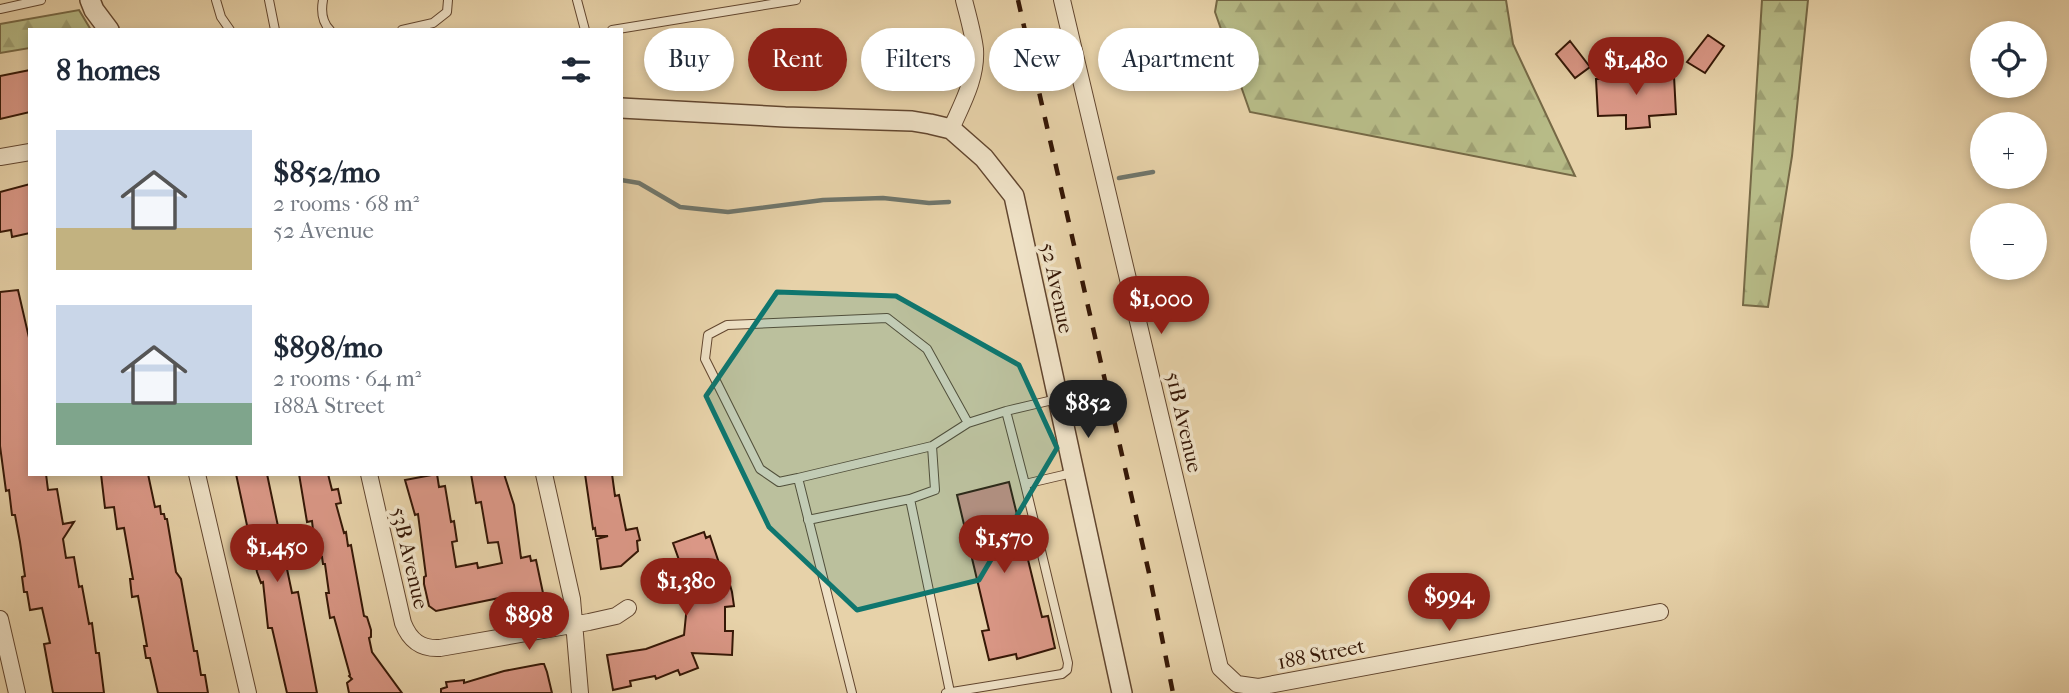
<!DOCTYPE html>
<html lang="en">
<head>
<meta charset="utf-8">
<style>
  :root { --surface:#fff; --page:#f6f6f7; --text:#1f2937; --muted:#747a83; --accent:#8f2418 }
  body { margin:0; font-family:"IM FELL French Canon",serif; background:var(--page); color:var(--text); height:100vh; display:flex; flex-direction:column; font-size:26px; white-space:nowrap }
  * { box-sizing:border-box; margin:0 }
  p { font-size:23px; color:var(--muted) }
  .icon { flex:none; width:38px; height:38px; fill:none; stroke:currentColor; stroke-width:2; stroke-linecap:round; stroke-linejoin:round }
  .map { position:relative; flex:1; overflow:hidden }
  .drawer { position:absolute; left:28px; top:28px; width:595px; height:448px; display:flex; flex-direction:column; background:var(--surface); border-radius:0px; box-shadow:0 4px 10px #0003 }
  .drawer>* { flex:none }
  .top-card { position:absolute; left:644px; top:28px; width:665px; height:63px; display:flex; gap:14px }
  .tools { position:absolute; left:1970px; top:21px; display:grid; gap:14px }
  .tools a { display:grid; place-items:center; width:77px; height:77px; border-radius:50%; background:var(--surface); box-shadow:0 4px 10px #0003; font-size:35px }
  .price { position:absolute; translate:-50% -60px; padding:0 16px; border-radius:24px; background:var(--accent); color:#fff; font-size:23px; line-height:46px; filter:drop-shadow(0 2px 4px #0008) }
  .price::after { content:''; position:absolute; left:50%; top:42px; width:21px; height:16px; margin-left:-10px; background:inherit; clip-path:polygon(0 0,100% 0,50% 100%) }
  .price.current { background:#222; color:#fff }
  ul { padding:0; list-style:none }
  li { display:flex; align-items:center; gap:21px; height:175px; padding:0 28px }
  li span { display:grid; place-items:center; flex:none; width:196px; height:140px; border-radius:0px; color:#555 }
  li>.icon { margin-inline-start:auto }
  span .icon { width:84px; height:84px; fill:#fffc; stroke-width:1 }
  li b { font-size:30px }
  h2 { display:flex; justify-content:space-between; align-items:center; height:84px; padding:0 28px; font-size:30px }
  .chip { padding:0 24px; border-radius:32px; background:var(--surface); box-shadow:0 4px 10px #0003; font-size:24px; line-height:63px }
  .chip.current { background:var(--accent); color:#fff }
  .map>svg:first-child { display:block }
  .forest { fill:url(#forest-firs); stroke:#766946; stroke-width:2 }
  .lines { fill:none; stroke-linecap:round; stroke-linejoin:round }
  .stream { stroke:#70766b; stroke-width:4.5 }
  .building { fill:#da9786; stroke:#351706; stroke-width:2 }
  .service-casing { stroke:#62462f; stroke-width:10 }
  .minor-casing { stroke:#62462f; stroke-width:18 }
  .tertiary-casing { stroke:#62462f; stroke-width:22 }
  .service { stroke:#efe2c7; stroke-width:8 }
  .minor { stroke:#efe2c7; stroke-width:16 }
  .tertiary { stroke:#efe2c7; stroke-width:19 }
  .rail { stroke:#351706; stroke-width:4.5; stroke-dasharray:12 12; stroke-linecap:butt }
  .marked { fill:#0f766e; fill-opacity:0.2; stroke:#0f766e; stroke-width:5; stroke-linejoin:round }
  .labels { text-anchor:middle; dominant-baseline:central; stroke-width:7; stroke-linejoin:round; paint-order:stroke }
  .street-label { font-size:21px; fill:#351706; stroke:#efe2c7 }
</style>
</head>
<body>
<div class="map">
<svg width="2069" height="693" viewBox="0 0 2069 693">
  <defs>
    <pattern id="forest-firs" width="22" height="20" patternUnits="userSpaceOnUse" patternTransform="scale(1.75)"><rect width="22" height="20" fill="#b7bb87"/><path d="M5 1l3.5 6h-7zM16 11l3.5 6h-7z" fill="#9ea073"/></pattern>
  </defs>
  <rect width="100%" height="100%" fill="#e7d2a9"/>
  <filter id="stains"><feTurbulence type="fractalNoise" baseFrequency=".00286" numOctaves="4"/><feColorMatrix values="0 0 0 0 .2 0 0 0 0 .09 0 0 0 0 .02 0 0 0 .5 -.17"/></filter>
  <radialGradient id="worn" r=".72"><stop offset=".6" stop-color="#630" stop-opacity="0"/><stop offset="1" stop-color="#630" stop-opacity=".3"/></radialGradient>
  <path class="forest" d="M 1217,0 L 1506,0 L 1513,44 L 1575,176 L 1250,112 L 1215,12 Z
    M 1762,0 L 1808,0 L 1792,156 L 1768,307 L 1743,305 Z
    M 79,10 L 91,30 L 30,30 L 30,48 L 0,53 L 0,24 Z"/>
  <g class="lines">
    <path class="stream" d="M 1119,178 L 1153,172
      M 621,180 L 639,183 L 680,207 L 728,212 L 823,200 L 883,198 L 929,203 L 949,202"/>
  </g>
  <path class="building" d="M 1708,35 L 1724,46 L 1705,73 L 1687,62 Z
    M 1570,41 L 1590,67 L 1575,78 L 1556,54 Z
    M 1646,65 L 1647,78 L 1674,76 L 1676,114 L 1649,116 L 1650,127 L 1626,129 L 1626,115 L 1598,116 L 1596,79 L 1624,77 L 1623,66 Z
    M 30,70 L 30,112 L 0,119 L 0,76 Z
    M 30,184 L 30,233 L 12,237 L 11,230 L 0,232 L 0,192 Z
    M 18,290 L 30,342 L 30,474 L 46,474 L 48,490 L 57,489 L 63,524 L 74,522 L 63,539 L 66,558 L 74,557 L 79,587 L 82,586 L 89,624 L 92,623 L 96,653 L 99,653 L 104,693 L 53,693 L 44,644 L 50,643 L 42,608 L 30,610 L 27,592 L 24,592 L 22,577 L 25,576 L 20,542 L 15,515 L 12,515 L 9,490 L 6,491 L 0,446 L 0,292 Z
    M 101,474 L 148,474 L 155,507 L 160,506 L 161,514 L 164,514 L 165,519 L 167,519 L 176,572 L 181,579 L 194,651 L 197,651 L 201,675 L 205,675 L 208,693 L 158,693 L 150,658 L 146,658 L 144,646 L 147,646 L 138,596 L 132,597 L 130,579 L 133,579 L 124,528 L 117,529 L 114,507 L 105,508 Z
    M 236,474 L 267,474 L 291,588 L 292,593 L 298,592 L 317,693 L 287,693 L 272,628 L 268,628 L 263,582 L 261,583 L 257,572 Z
    M 299,474 L 328,474 L 332,490 L 338,489 L 341,503 L 336,504 L 344,533 L 346,532 L 348,546 L 351,545 L 364,616 L 367,617 L 371,630 L 371,637 L 369,638 L 372,652 L 402,693 L 349,693 L 347,683 L 352,679 L 349,676 L 350,675 L 334,617 L 330,618 L 326,593 L 329,593 L 325,564 L 323,564 L 322,557 L 316,558 L 312,521 L 307,522 Z
    M 437,474 L 439,487 L 445,486 L 451,522 L 454,521 L 457,541 L 452,542 L 456,567 L 477,563 L 478,568 L 502,563 L 498,542 L 488,543 L 481,502 L 476,503 L 471,474 L 504,474 L 514,505 L 521,558 L 530,556 L 531,561 L 536,560 L 543,593 L 510,599 L 509,596 L 436,611 L 429,606 L 424,584 L 424,577 L 426,576 L 418,514 L 415,515 L 405,480 Z
    M 585,474 L 612,474 L 615,496 L 619,495 L 626,530 L 637,528 L 640,540 L 637,541 L 638,551 L 621,566 L 601,569 L 597,539 L 608,536 L 596,536 L 595,528 L 593,529 Z
    M 1009,482 L 1042,617 L 1048,616 L 1055,648 L 1017,659 L 1016,654 L 989,660 L 982,631 L 989,630 L 957,495 Z
    M 704,532 L 706,538 L 710,536 L 722,572 L 726,571 L 732,592 L 734,606 L 725,607 L 725,631 L 733,631 L 732,655 L 692,653 L 698,668 L 680,675 L 678,670 L 656,679 L 655,676 L 630,681 L 631,686 L 613,690 L 607,655 L 646,649 L 684,635 L 687,605 L 682,577 L 669,581 L 664,566 L 679,560 L 673,543 Z
    M 541,664 L 544,664 L 547,672 L 552,693 L 441,693 L 441,689 L 447,687 L 446,682 L 464,680 L 464,683 L 504,671 Z"/>
  <g class="lines">
    <defs>
      <path id="service" d="M 216,0 L 221,17 L 230,30
        M 269,0 L 275,30
        M 323,0 C 321,11 322,22 330,30
        M 577,0 L 585,30
        M 0,9 L 41,0
        M 402,30 L 433,23 L 447,12 L 448,0
        M 612,30 L 796,0
        M 1006,411 L 1025,484 L 1072,473
        M 932,446 L 935,490 L 910,499 L 950,692
        M 798,478 L 779,482 L 760,469 L 705,359 L 708,335 L 727,325 L 887,318 L 927,349 L 968,423
        M 808,520 L 910,499
        M 852,693 L 798,478 L 932,446 L 968,423 L 1006,411 L 1057,399
        M 946,693 L 1062,674 L 1067,670 L 1068,663 L 1025,484"/>
      <path id="minor" d="M 1062,0 L 1220,668 L 1237,684 L 1258,687 L 1660,612
        M 951,129 C 962,104 977,78 975,49 C 973,33 968,16 964,0
        M 0,157 L 30,152
        M 197,474 L 248,693
        M 369,474 L 403,623 C 410,641 421,649 440,648 L 589,622 L 616,616 L 628,608
        M 544,474 L 572,599 L 580,693
        M 0,619 L 17,693"/>
      <path id="tertiary" d="M 90,0 L 94,10 L 109,30
        M 621,108 L 785,117 L 912,121 L 930,124 L 951,129 L 984,158 L 1014,196 L 1122,693"/>
    </defs>
    <use href="#service" class="service-casing"/>
    <use href="#minor" class="minor-casing"/>
    <use href="#tertiary" class="tertiary-casing"/>
    <use href="#service" class="service"/>
    <use href="#minor" class="minor"/>
    <use href="#tertiary" class="tertiary"/>
    <path class="rail" d="M 1018,0 L 1149,573 L 1173,693"/>
  </g>
  <path class="marked" d="M 777,292 L 896,296 L 1019,365 L 1057,448 L 979,580 L 857,610 L 769,527 L 706,396 Z"/>
  <g class="labels">
    <g class="street-label">
      <text transform="translate(1057 288) rotate(78)">52 Avenue</text>
      <text transform="translate(1184 422) rotate(77)">51B Avenue</text>
      <text transform="translate(410 558) rotate(77)">53B Avenue</text>
      <text transform="translate(1321 654) rotate(-11)">188 Street</text>
    </g>
  </g>
  <rect width="100%" height="100%" filter="url(#stains)"/>
  <rect width="100%" height="100%" fill="url(#worn)"/>
</svg>
<div class="tools">
<a><svg class="icon" aria-label="locate" viewBox="0 0 24 24"><circle cx="12" cy="12" r="6"/><path d="M12 2v4M12 18v4M2 12h4M18 12h4"/></svg></a>
<a>+</a>
<a>−</a>
</div>
<b class="price" style="left:1636px;top:97px">$1,480</b>
<b class="price" style="left:1161px;top:336px">$1,000</b>
<b class="price current" style="left:1088px;top:440px">$852</b>
<b class="price" style="left:1004px;top:575px">$1,570</b>
<b class="price" style="left:277px;top:584px">$1,450</b>
<b class="price" style="left:686px;top:618px">$1,380</b>
<b class="price" style="left:1449px;top:633px">$994</b>
<b class="price" style="left:529px;top:652px">$898</b>
<div class="top-card">
<a class="chip">Buy</a>
<a class="chip current">Rent</a>
<a class="chip">Filters</a>
<a class="chip">New</a>
<a class="chip">Apartment</a>
</div>
<section class="drawer">
<h2>8 homes<svg class="icon" aria-label="filters" viewBox="0 0 24 24"><path d="M4 7h16M4 17h16"/><circle cx="9" cy="7" r="2"/><circle cx="15" cy="17" r="2"/></svg></h2>
<ul>
<li><span style="background:linear-gradient(#c9d6e8 70%,#c2b280 0)"><svg class="icon" aria-label="home" viewBox="0 0 24 24"><path d="M3 11l9-7 9 7M6 9v11h12V9"/></svg></span><div><b>$852/mo</b><p>2 rooms · 68 m²</p><p>52 Avenue</p></div></li>
<li><span style="background:linear-gradient(#c9d6e8 70%,#7fa58c 0)"><svg class="icon" aria-label="home" viewBox="0 0 24 24"><path d="M3 11l9-7 9 7M6 9v11h12V9"/></svg></span><div><b>$898/mo</b><p>2 rooms · 64 m²</p><p>188A Street</p></div></li>
</ul>
</section>
</div>
</body>
</html>
